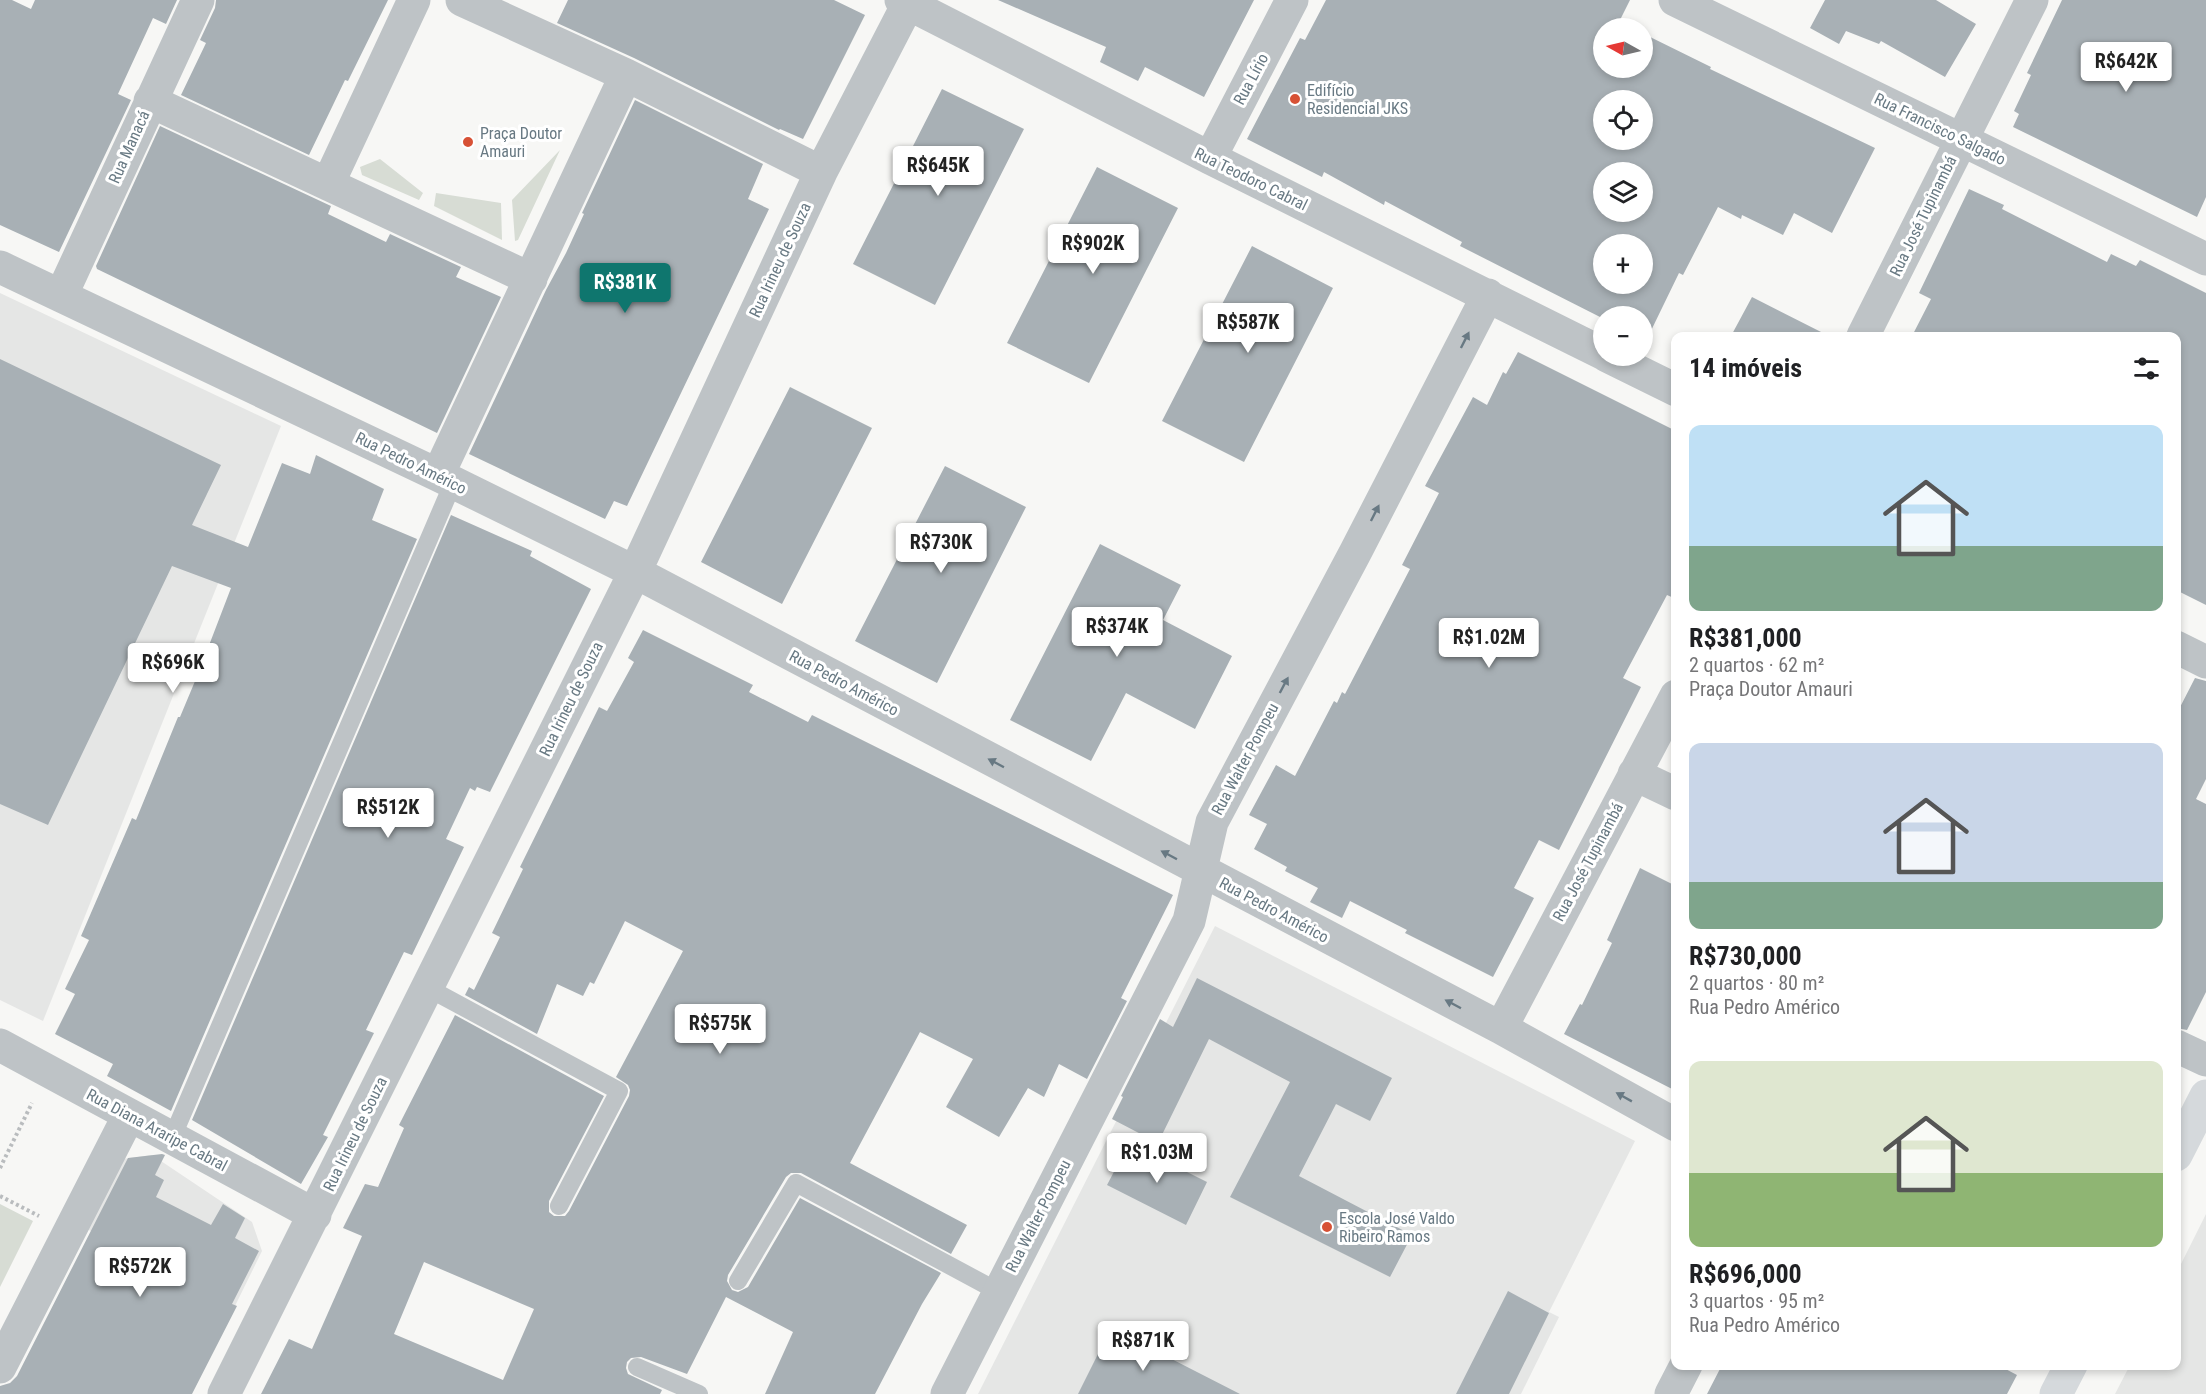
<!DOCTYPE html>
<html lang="pt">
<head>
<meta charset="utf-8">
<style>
  :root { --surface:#fff; --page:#f6f6f6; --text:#202124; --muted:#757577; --accent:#0f766e }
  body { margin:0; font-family:"Roboto Condensed",sans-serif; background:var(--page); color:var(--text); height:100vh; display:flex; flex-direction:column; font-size:22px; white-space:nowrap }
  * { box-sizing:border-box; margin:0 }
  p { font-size:20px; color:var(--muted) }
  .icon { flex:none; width:33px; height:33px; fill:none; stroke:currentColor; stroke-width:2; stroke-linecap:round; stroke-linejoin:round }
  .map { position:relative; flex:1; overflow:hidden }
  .details { position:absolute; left:1671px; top:332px; width:510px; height:1038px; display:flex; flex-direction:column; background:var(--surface); border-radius:12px; box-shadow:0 3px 9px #0003 }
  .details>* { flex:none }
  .needle { width:39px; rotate:278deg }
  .controls { position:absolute; left:1593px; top:18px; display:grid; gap:12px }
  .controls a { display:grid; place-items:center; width:60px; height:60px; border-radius:50%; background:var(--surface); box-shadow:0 3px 9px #0003; font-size:30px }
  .price { position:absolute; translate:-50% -51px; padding:0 14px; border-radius:6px; background:#fff; color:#222; font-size:20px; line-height:39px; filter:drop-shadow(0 2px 3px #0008) }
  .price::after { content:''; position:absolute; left:50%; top:36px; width:18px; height:14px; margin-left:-9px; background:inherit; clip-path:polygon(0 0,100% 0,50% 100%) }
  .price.selected { background:var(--accent); color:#fff }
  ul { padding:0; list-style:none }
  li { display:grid; align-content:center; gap:12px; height:318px; padding:0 18px }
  li span { display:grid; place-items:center; height:186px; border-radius:12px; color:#555 }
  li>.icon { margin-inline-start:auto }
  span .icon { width:108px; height:108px; fill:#fffc; stroke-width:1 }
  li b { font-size:26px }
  h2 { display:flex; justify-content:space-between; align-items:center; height:72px; padding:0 18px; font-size:26px }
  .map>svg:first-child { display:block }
  .built { fill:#e5e6e5 }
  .green { fill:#d7dcd4 }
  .building { fill:#a8b0b5; fill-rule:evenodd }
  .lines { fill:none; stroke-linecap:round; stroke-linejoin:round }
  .path { stroke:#b9bcbe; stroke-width:4; stroke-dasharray:3 3; stroke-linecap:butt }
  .service { stroke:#bec3c6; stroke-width:18 }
  .minor { stroke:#bec3c6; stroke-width:33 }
  .secondary { stroke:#d5d9dc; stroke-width:33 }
  .oneway { fill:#687983 }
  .poi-dot { fill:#d75135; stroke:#fff; stroke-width:2 }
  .labels { text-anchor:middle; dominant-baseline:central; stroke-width:6; stroke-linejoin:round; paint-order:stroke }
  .street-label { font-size:16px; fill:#687983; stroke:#fff }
  .poi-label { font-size:16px; fill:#687983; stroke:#fff; text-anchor:start }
</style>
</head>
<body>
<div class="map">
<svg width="2206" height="1394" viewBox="0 0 2206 1394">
  <rect width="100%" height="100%" fill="#f7f7f5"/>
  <path class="built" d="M 0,293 L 281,426 L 43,1021 L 0,1000 Z
    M 1215,926 L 1635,1141 L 1549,1312 L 1559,1317 L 1521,1394 L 978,1394 Z
    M 152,1155 L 252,1222 L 262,1251 L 235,1306 L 87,1229 L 123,1159 Z
    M 2206,1214 L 2206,1394 L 2115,1394 L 2130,1365 L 2176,1365 L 2177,1272 Z"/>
  <path class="green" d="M 560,150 L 518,240 L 515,241 L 512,200 Z
    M 380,159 L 423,193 L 419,200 L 362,175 L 360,167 Z
    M 436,193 L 501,203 L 502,240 L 434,206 Z
    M 0,1204 L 33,1221 L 0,1287 Z"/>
  <path class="building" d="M 0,0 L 12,0 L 31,9 L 35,0 L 177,0 L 166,24 L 153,18 L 118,94 L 131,100 L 59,252 L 0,225 Z
    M 216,0 L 388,0 L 348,81 L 345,80 L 309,155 L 181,95 L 206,43 L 200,40 L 215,8 Z
    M 568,0 L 834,0 L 865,15 L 803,139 L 780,129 L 779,130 L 634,58 L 557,23 Z
    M 998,0 L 1254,0 L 1204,97 L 1145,67 L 1138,81 L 1100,62 L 1106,47 Z
    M 1326,0 L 1630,0 L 1619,22 L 1633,28 L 1604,28 L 1604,68 L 1642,68 L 1642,33 L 1711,67 L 1710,69 L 1875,148 L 1832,233 L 1794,213 L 1783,235 L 1742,215 L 1741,219 L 1718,207 L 1683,275 L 1679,273 L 1646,341 L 1642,339 L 1642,316 L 1604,316 L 1604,319 L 1460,246 L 1462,242 L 1385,201 L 1384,205 L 1324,172 L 1322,177 L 1247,139 L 1300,38 L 1305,40 ZM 1604,100 L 1642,100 L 1642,140 L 1604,140 ZM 1604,172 L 1642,172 L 1642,212 L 1604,212 ZM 1604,244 L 1642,244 L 1642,284 L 1604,284 Z
    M 1825,0 L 1936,0 L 1976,24 L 1945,77 L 1881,41 L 1879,44 L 1846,31 L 1839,44 L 1810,28 Z
    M 2062,0 L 2206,0 L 2206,197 L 2197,217 L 2013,127 L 2019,114 L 2014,111 L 2031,75 L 2027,73 Z
    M 942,89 L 1024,129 L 935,305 L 853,264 Z
    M 635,100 L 763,164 L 748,199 L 769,209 L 627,506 L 614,501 L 605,519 L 469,454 L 546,290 L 566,253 L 584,214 L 582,213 Z
    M 160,126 L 331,206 L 328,214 L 386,242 L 390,234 L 461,267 L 456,277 L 501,297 L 437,433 L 97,269 L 96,266 Z
    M 1097,167 L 1178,208 L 1089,383 L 1007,343 Z
    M 1969,189 L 2004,205 L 2002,209 L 2107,262 L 2111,254 L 2136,266 L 2140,260 L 2206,293 L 2206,605 L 2176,590 L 2176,336 L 1912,336 L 1931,299 L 1919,293 Z
    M 1252,246 L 1333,288 L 1244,462 L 1162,421 Z
    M 1752,297 L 1829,336 L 1731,336 Z
    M 1518,352 L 1676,431 L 1676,599 L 1667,595 L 1623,678 L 1641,687 L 1559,850 L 1539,840 L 1514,888 L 1534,898 L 1493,977 L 1405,933 L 1407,930 L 1350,901 L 1342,918 L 1310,902 L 1318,888 L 1285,871 L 1287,867 L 1254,849 L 1267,824 L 1249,815 L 1276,765 L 1295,776 L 1334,701 L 1337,703 L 1342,692 L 1345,694 L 1410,569 L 1402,565 L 1439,493 L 1425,486 L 1473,397 L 1487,405 L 1503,372 L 1506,374 Z
    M 0,359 L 221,465 L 192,525 L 248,547 L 282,463 L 310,474 L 316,455 L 384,489 L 372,520 L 417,539 L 171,1111 L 107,1076 L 113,1064 L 55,1034 L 75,994 L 65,989 L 89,940 L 81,936 L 132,818 L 136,820 L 178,717 L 180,717 L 198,674 L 231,588 L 172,566 L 48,825 L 0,804 Z
    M 790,387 L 872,428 L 782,604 L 701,562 Z
    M 945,466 L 1026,507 L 937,683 L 855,641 Z
    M 451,515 L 532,551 L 530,556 L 591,589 L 490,792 L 477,787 L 475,791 L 470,788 L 446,839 L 464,847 L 412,955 L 404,952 L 366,1030 L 374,1033 L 323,1135 L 328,1137 L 301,1184 L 192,1120 Z
    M 1100,544 L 1181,585 L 1163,620 L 1232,656 L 1195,729 L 1126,693 L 1091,761 L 1010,720 Z
    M 643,630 L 753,685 L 749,692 L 808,722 L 812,715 L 1173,895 L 1121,998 L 1127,1001 L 1087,1079 L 1059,1064 L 1044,1097 L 1028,1088 L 999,1137 L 946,1107 L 973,1059 L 920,1032 L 850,1163 L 967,1225 L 951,1254 L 801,1173 L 791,1173 L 786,1177 L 728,1275 L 727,1281 L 732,1290 L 738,1292 L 748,1287 L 800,1198 L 941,1273 L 922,1304 L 875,1394 L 765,1394 L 793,1332 L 726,1297 L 687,1374 L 641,1357 L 631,1358 L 627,1362 L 626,1368 L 628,1374 L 662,1390 L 660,1394 L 261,1394 L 289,1339 L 312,1349 L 362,1236 L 343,1228 L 365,1184 L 378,1187 L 404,1128 L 399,1125 L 455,1015 L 604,1096 L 549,1201 L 549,1212 L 554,1216 L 565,1216 L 569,1211 L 629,1096 L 630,1090 L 628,1085 L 616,1077 L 683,951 L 625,921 L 594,984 L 590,982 L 583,996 L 557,984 L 537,1034 L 465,995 L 469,987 L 474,990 L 500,937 L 492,933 L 523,869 L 520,867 L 599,707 L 607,711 L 634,662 L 628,658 ZM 424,1262 L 534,1309 L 503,1380 L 394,1334 Z
    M 2195,678 L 2206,681 L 2206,779 L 2196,799 L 2206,804 L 2206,992 L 2187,1030 L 2176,1028 L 2176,715 Z
    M 1640,868 L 1676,886 L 1676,1091 L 1564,1034 L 1580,1004 L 1582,1005 L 1612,943 L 1607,940 Z
    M 1197,978 L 1392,1078 L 1370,1121 L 1336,1104 L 1299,1176 L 1412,1235 L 1390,1277 L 1230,1197 L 1290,1082 L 1209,1039 L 1158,1143 L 1112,1119 L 1123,1097 L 1121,1096 L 1160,1019 L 1173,1027 Z
    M 1129,1143 L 1207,1182 L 1186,1225 L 1107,1185 Z
    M 162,1154 L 165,1155 L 155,1175 L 164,1180 L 156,1197 L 211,1225 L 223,1204 L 245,1218 L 235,1238 L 259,1251 L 232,1304 L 237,1306 L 192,1394 L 0,1394 L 0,1386 L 10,1383 L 17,1376 L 128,1158 Z
    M 1508,1291 L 1549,1313 L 1509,1394 L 1456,1394 Z
    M 1111,1328 L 1240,1394 L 1078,1394 Z
    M 1722,1365 L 1998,1365 L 2017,1375 L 2007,1394 L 1707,1394 Z"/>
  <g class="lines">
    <path class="path" d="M 0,1168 L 32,1103
      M 0,1196 L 39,1216"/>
    <path class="service" d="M 428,988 L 619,1091 L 559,1206
      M 172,1138 L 453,483
      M 738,1281 L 796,1183 L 999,1292
      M 637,1367 L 699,1394"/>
    <path class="minor" d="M 462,0 L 626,75 L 821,172
      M 901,0 L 1210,158 L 1604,354
      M 1675,0 L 2206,259
      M 150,101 L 531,279
      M 1210,158 L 1292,0
      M 328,184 L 414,0
      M 0,267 L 438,475 L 635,572 L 1501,1028 L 1676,1125
      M 61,296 L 198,0
      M 1863,336 L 2032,0
      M 1607,356 L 1676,390
      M 438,475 L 626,75
      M 2176,647 L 2206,662
      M 1634,774 L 1676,794
      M 1501,1028 L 1676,696
      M 0,1045 L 315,1215
      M 2176,1046 L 2206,1060
      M 0,1367 L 129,1115
      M 224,1394 L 635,572 L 821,172 L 910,0
      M 947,1394 L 1189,921 L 1212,822 L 1355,553 L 1488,295
      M 1671,1394 L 1686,1365"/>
    <path class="secondary" d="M 2176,1155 L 2206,1096
      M 2056,1394 L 2071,1365"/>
  </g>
  <defs><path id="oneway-solid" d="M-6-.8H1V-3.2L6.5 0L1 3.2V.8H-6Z" transform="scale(1.5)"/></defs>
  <g class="oneway">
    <use href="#oneway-solid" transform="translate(1465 340) rotate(-63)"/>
    <use href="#oneway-solid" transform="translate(1375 513) rotate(-63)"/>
    <use href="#oneway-solid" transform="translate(1284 685) rotate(-62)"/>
    <use href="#oneway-solid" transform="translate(996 763) rotate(-152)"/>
    <use href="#oneway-solid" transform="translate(1169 855) rotate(-152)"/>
    <use href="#oneway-solid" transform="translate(1453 1004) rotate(-152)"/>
    <use href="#oneway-solid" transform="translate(1624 1097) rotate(-151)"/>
  </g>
  <g class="poi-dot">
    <circle cx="1295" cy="99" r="6"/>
    <circle cx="468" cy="142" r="6"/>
    <circle cx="1327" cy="1227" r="6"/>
  </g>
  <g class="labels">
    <g class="street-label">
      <text transform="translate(1251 79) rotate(-62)">Rua Lírio</text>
      <text transform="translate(1940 129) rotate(26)">Rua Francisco Salgado</text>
      <text transform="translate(129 147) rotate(-66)">Rua Manacá</text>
      <text transform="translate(1251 179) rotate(26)">Rua Teodoro Cabral</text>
      <text transform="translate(1923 216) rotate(-64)">Rua José Tupinambá</text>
      <text transform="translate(780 260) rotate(-65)">Rua Irineu de Souza</text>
      <text transform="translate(411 463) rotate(26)">Rua Pedro Américo</text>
      <text transform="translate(844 683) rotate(28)">Rua Pedro Américo</text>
      <text transform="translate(571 699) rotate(-64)">Rua Irineu de Souza</text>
      <text transform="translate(1245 759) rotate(-62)">Rua Walter Pompeu</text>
      <text transform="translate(1588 862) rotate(-62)">Rua José Tupinambá</text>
      <text transform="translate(1274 910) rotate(28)">Rua Pedro Américo</text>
      <text transform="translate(157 1130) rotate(28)">Rua Diana Araripe Cabral</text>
      <text transform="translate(355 1134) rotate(-64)">Rua Irineu de Souza</text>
      <text transform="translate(1038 1216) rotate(-63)">Rua Walter Pompeu</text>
    </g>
    <g class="poi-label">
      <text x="1307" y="90">Edifício<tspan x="1307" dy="18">Residencial JKS</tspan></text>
      <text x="480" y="133">Praça Doutor<tspan x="480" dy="18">Amauri</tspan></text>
      <text x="1339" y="1218">Escola José Valdo<tspan x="1339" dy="18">Ribeiro Ramos</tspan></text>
    </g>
  </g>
</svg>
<div class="controls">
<a><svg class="needle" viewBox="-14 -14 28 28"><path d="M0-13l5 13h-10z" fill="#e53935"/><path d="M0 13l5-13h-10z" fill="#757577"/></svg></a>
<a><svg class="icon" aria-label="locate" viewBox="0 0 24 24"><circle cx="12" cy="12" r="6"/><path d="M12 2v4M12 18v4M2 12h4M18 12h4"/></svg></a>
<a><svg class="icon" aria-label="layers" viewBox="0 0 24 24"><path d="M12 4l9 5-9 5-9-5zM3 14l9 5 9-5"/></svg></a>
<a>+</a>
<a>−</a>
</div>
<b class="price" style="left:2126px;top:93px">R$642K</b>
<b class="price" style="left:938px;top:197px">R$645K</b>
<b class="price" style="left:1093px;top:275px">R$902K</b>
<b class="price selected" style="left:625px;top:314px">R$381K</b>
<b class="price" style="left:1248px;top:354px">R$587K</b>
<b class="price" style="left:941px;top:574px">R$730K</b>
<b class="price" style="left:1117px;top:658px">R$374K</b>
<b class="price" style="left:1489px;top:669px">R$1.02M</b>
<b class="price" style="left:173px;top:694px">R$696K</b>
<b class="price" style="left:388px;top:839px">R$512K</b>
<b class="price" style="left:720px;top:1055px">R$575K</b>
<b class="price" style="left:1157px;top:1184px">R$1.03M</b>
<b class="price" style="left:140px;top:1298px">R$572K</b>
<b class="price" style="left:1143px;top:1372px">R$871K</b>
<section class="details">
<h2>14 imóveis<svg class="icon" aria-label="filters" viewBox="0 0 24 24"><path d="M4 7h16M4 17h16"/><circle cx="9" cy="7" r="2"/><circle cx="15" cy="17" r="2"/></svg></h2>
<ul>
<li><span style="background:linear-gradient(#bfe0f5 65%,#7fa58c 0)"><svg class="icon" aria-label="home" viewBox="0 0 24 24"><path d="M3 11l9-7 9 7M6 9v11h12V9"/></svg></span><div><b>R$381,000</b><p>2 quartos · 62 m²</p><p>Praça Doutor Amauri</p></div></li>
<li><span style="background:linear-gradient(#c9d6e8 75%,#7fa58c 0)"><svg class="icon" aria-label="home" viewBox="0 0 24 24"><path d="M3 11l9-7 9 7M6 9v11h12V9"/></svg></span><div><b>R$730,000</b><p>2 quartos · 80 m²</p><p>Rua Pedro Américo</p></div></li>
<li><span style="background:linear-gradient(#dfe7d0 60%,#8fb573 0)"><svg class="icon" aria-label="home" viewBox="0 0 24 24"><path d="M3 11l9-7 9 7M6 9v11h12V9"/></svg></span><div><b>R$696,000</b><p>3 quartos · 95 m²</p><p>Rua Pedro Américo</p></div></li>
</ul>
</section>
</div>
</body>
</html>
